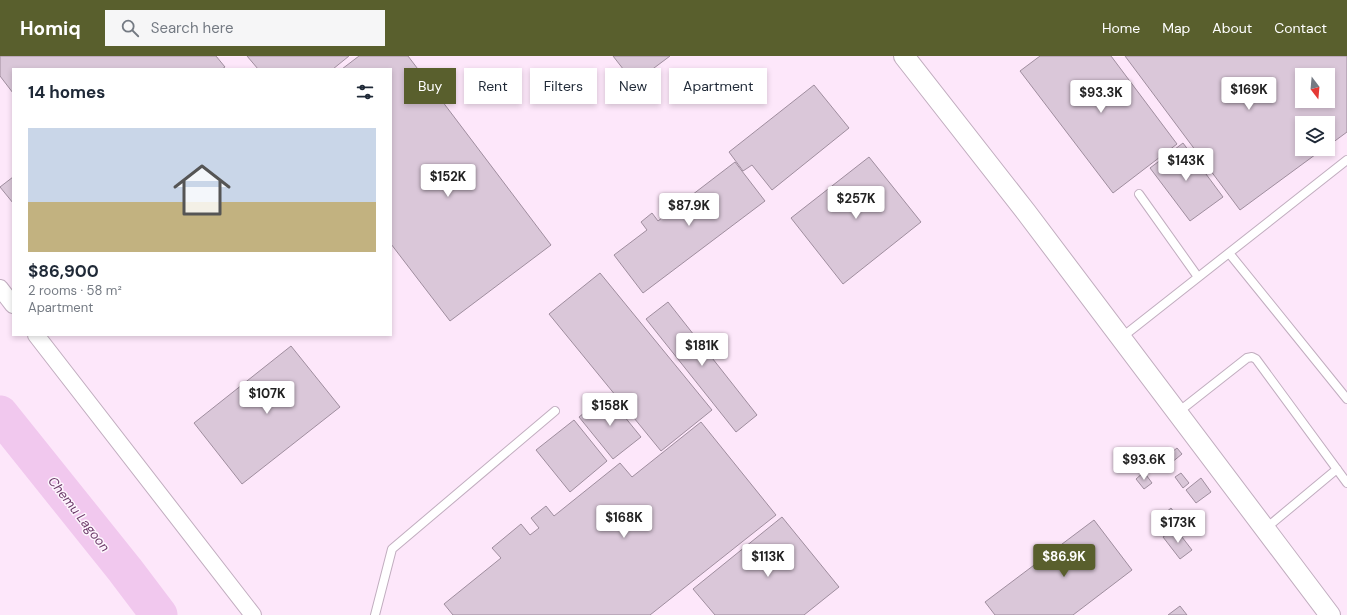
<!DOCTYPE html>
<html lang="en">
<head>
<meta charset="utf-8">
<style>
  :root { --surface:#fff; --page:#f6f6f7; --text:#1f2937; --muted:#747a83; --line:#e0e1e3; --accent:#595f2d }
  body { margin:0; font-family:"DM Sans",sans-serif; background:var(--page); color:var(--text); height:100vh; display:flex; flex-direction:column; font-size:15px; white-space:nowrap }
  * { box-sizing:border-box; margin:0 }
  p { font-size:13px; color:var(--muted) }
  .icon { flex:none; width:22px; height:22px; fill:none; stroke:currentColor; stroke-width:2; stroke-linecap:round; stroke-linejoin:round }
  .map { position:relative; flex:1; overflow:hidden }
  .panel { position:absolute; left:12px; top:12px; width:380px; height:268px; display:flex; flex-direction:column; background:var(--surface); border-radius:0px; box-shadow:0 2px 6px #0003 }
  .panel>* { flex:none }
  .hud { position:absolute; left:404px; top:12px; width:380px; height:36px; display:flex; gap:8px }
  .needle { width:26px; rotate:164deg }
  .buttons { position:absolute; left:1295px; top:12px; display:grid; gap:8px }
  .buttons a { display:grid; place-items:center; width:40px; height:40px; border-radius:0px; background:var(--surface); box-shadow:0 2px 6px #0003; font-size:20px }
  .price { position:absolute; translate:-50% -34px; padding:0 9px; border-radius:4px; background:#fff; color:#222; font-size:13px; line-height:26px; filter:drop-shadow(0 1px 2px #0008) }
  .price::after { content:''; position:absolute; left:50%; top:24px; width:12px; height:9px; margin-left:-6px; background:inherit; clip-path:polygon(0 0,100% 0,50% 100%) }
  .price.selected { background:var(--accent); color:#fff }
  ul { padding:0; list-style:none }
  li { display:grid; align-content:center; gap:8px; height:212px; padding:0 16px }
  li+li { border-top:1px solid var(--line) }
  li span { display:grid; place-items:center; height:124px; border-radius:0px; color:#555 }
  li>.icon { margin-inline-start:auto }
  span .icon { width:72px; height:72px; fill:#fffc; stroke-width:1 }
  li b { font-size:17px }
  h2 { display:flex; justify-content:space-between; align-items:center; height:48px; padding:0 16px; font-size:17px }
  .tag { padding:0 14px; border-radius:0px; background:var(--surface); box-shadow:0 2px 6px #0003; font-size:14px; line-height:36px }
  .tag.selected { background:var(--accent); color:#fff }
  header { display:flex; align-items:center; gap:24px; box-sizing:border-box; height:56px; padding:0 20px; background:var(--accent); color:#fff }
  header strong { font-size:19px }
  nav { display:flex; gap:22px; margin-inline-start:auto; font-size:14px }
  .search { width:280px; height:36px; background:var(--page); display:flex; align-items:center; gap:10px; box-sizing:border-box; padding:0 14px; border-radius:0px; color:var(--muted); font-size:15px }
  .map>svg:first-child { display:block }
  .built { fill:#fde7fa; fill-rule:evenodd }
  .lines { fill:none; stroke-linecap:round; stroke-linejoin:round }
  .river { stroke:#f1c8ee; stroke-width:37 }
  .building { fill:#dac7d9; stroke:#9f8d9e; fill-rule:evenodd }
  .service-casing { stroke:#c1adbf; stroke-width:10 }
  .minor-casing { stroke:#c1adbf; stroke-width:18 }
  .tertiary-casing { stroke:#c1adbf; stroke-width:22 }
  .service { stroke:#fff; stroke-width:8 }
  .minor { stroke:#fff; stroke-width:16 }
  .tertiary { stroke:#fff; stroke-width:20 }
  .labels { text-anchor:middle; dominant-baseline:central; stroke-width:3; stroke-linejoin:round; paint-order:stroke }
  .water-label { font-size:13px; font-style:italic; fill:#6b3968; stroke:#fdf5fd }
</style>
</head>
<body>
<header>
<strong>Homiq</strong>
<div class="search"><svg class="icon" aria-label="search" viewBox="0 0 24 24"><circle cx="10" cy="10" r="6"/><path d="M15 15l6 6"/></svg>Search here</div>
<nav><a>Home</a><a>Map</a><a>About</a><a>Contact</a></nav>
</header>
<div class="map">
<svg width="1347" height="559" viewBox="0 0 1347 559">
  <rect width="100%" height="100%" fill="#fdf5fd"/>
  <path class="built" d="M 0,0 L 1347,0 L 1347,559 L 0,559 ZM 13,13 L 391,13 L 391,279 L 13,279 ZM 1302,19 L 1328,19 L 1328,45 L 1302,45 ZM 1302,67 L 1328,67 L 1328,93 L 1302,93 Z"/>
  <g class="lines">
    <path class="river" d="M 0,358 L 125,514 L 159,559"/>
  </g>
  <path class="building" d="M 0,0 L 216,0 L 225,11 L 222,13 L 13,13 L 13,37 L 0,20 Z
    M 247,0 L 349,0 L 333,13 L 258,13 Z
    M 359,0 L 408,0 L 551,189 L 450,265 L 391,188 L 391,13 L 342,13 Z
    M 613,0 L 670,0 L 634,27 Z
    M 1040,0 L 1111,0 L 1177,88 L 1113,137 L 1020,15 Z
    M 1125,0 L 1347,0 L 1347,76 L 1328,90 L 1328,67 L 1302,67 L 1302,93 L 1323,93 L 1240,154 ZM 1302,19 L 1328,19 L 1328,45 L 1302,45 Z
    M 814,29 L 849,72 L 772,134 L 752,109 L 743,115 L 729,96 Z
    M 1183,87 L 1223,141 L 1190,165 L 1150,112 Z
    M 869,101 L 921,166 L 843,228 L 791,162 Z
    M 735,106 L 765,145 L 643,237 L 614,199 L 647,174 L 641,166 L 652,157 L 658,165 Z
    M 13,121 L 13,147 L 0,131 Z
    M 600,217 L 712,354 L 661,395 L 549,258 Z
    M 668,246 L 757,359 L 736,376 L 646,263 Z
    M 291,290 L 340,351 L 242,428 L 194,367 Z
    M 607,339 L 641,381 L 613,403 L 579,361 Z
    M 574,364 L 607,405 L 570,436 L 536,394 Z
    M 701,366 L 776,459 L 650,559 L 453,559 L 444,548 L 501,502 L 492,492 L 521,468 L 530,479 L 539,472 L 531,462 L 546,450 L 554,460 L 620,407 L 632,421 Z
    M 1177,392 L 1182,398 L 1171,407 L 1166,401 Z
    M 1144,416 L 1152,427 L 1144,433 L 1136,423 Z
    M 1181,417 L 1189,427 L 1183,432 L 1175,421 Z
    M 1201,422 L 1211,436 L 1196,447 L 1186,434 Z
    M 1171,452 L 1182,467 L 1177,471 L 1165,457 Z
    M 782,461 L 839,531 L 804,559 L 715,559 L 693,533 Z
    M 1094,464 L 1132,514 L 1073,559 L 995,559 L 985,546 Z
    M 1175,472 L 1192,494 L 1180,503 L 1163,481 Z
    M 1180,550 L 1187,559 L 1168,559 Z"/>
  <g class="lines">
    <defs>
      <path id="service" d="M 1139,138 L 1198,221
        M 1229,197 L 1347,343
        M 1121,282 L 1347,104
        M 1177,357 L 1247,302 L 1252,301 L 1256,303 L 1347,427
        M 1265,473 L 1337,413
        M 375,559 L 392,493 L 555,355"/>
      <path id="minor" d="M 0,232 L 13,249
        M 36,279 L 253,559"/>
      <path id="tertiary" d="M 904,0 L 1026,156 L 1330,559"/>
    </defs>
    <use href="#service" class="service-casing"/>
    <use href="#minor" class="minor-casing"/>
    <use href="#tertiary" class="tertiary-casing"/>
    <use href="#service" class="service"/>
    <use href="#minor" class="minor"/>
    <use href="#tertiary" class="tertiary"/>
  </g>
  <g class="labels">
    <g class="water-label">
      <text transform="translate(79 458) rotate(52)">Chemu Lagoon</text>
    </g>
  </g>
</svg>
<div class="buttons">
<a><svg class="needle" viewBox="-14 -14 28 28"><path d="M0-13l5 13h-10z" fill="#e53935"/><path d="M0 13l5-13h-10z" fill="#747a83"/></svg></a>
<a><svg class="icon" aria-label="layers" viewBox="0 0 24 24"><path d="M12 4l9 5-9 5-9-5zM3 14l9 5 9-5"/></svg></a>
</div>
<b class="price" style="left:1249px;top:55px">$169K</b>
<b class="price" style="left:1101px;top:58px">$93.3K</b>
<b class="price" style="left:1186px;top:126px">$143K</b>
<b class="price" style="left:448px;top:142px">$152K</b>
<b class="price" style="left:856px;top:164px">$257K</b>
<b class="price" style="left:689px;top:171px">$87.9K</b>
<b class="price" style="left:702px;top:311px">$181K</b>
<b class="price" style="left:267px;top:359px">$107K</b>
<b class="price" style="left:610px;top:371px">$158K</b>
<b class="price" style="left:1144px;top:425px">$93.6K</b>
<b class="price" style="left:624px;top:483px">$168K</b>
<b class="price" style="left:1178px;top:488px">$173K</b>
<b class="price" style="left:768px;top:522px">$113K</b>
<b class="price selected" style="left:1064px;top:522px">$86.9K</b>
<div class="hud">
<a class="tag selected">Buy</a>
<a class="tag">Rent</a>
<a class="tag">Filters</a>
<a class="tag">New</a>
<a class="tag">Apartment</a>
</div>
<section class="panel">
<h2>14 homes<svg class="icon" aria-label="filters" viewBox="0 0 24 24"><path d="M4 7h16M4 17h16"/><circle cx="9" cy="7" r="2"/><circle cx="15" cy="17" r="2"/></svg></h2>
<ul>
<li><span style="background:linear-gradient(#c9d6e8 60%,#c2b280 0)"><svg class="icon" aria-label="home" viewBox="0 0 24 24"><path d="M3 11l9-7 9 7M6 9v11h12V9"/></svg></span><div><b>$86,900</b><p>2 rooms · 58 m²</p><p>Apartment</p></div></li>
</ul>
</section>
</div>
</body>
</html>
